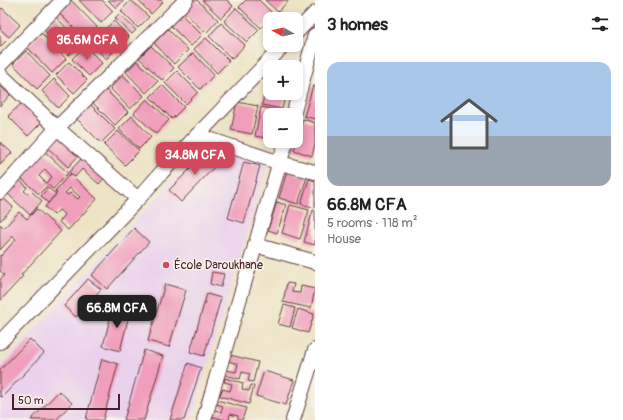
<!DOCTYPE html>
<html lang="en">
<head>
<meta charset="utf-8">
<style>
  :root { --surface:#fff; --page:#f6f6f6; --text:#222; --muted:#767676; --line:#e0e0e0; --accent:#d1495b }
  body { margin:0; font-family:Pangolin,sans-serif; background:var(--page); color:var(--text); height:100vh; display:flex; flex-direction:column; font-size:15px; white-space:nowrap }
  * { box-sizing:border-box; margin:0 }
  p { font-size:13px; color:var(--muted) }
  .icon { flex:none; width:22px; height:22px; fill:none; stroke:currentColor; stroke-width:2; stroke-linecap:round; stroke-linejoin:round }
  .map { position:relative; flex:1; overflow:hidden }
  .sheet { display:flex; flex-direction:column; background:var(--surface); width:308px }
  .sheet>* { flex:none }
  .needle { width:26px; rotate:278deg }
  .tools { position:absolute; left:263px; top:12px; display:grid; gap:8px }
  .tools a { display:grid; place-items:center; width:40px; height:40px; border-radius:8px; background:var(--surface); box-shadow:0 2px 6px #0003; font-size:20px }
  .scale { position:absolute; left:12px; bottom:10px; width:108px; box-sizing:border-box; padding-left:4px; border:2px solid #4a1f2b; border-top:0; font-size:11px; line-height:14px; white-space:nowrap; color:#4a1f2b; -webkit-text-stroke:3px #f7f3e8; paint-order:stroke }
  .price { position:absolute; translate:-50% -34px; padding:0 9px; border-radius:8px; background:var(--accent); color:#fff; font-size:13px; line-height:26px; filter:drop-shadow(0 1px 2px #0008) }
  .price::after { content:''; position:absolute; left:50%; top:24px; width:12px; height:9px; margin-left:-6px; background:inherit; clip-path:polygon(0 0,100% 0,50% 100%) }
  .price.active { background:#222; color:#fff }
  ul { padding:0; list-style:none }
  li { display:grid; align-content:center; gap:8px; height:212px; padding:0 12px }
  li+li { border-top:1px solid var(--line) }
  li span { display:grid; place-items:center; height:124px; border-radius:12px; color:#555 }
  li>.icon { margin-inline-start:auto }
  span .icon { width:72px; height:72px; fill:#fffc; stroke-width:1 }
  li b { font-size:17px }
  h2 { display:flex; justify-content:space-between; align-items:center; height:48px; padding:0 12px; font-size:17px }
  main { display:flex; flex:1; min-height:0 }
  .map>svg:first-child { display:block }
  .built { fill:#ead1ec }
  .building { fill:#f09ebb; fill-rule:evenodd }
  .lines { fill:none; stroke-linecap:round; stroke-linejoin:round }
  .minor-casing { stroke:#623c42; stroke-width:16 }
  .minor { stroke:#fff; stroke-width:14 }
  .poi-dot { fill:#d1495b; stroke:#f7f3e8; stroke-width:1.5 }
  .labels { text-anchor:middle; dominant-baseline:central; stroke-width:3; stroke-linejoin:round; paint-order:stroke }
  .poi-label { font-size:12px; fill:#4a1f2b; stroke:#f7f3e8; text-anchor:start }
</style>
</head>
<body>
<main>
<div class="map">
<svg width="315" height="420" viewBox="0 0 315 420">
  <rect width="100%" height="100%" fill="#f7f3e8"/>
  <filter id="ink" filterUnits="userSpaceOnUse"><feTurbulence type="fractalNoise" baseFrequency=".025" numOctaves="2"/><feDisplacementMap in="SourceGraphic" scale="8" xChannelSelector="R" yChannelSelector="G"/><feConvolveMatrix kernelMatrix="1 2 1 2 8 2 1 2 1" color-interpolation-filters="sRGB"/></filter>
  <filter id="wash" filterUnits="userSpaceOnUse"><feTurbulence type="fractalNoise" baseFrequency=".012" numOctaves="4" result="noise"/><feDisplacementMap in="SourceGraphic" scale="16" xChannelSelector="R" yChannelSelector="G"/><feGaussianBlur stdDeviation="0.9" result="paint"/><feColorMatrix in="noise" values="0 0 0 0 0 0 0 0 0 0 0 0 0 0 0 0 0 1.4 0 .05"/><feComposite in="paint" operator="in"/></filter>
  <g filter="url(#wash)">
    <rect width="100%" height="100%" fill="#ece3c4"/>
    <path class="built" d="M 206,145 L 268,164 L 191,420 L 0,420 L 0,367 Z"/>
    <g id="blocks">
      <path class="building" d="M 71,0 L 97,27 L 85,39 L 59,13 Z
        M 79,0 L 102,0 L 113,11 L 101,23 Z
        M 108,0 L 124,0 L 116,8 Z
        M 131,0 L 149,17 L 138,28 L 121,11 Z
        M 138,0 L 161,0 L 163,2 L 151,14 Z
        M 194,0 L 197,0 L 218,20 L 206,33 L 183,11 Z
        M 202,0 L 227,0 L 233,6 L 221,18 Z
        M 246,0 L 259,0 L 274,15 L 261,28 L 239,7 Z
        M 265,0 L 289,0 L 278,12 Z
        M 2,8 L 20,25 L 9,37 L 0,29 L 0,10 Z
        M 236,8 L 259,30 L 247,42 L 224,21 Z
        M 119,14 L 136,30 L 132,34 L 115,18 Z
        M 181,14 L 202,35 L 191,46 L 170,25 Z
        M 56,17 L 81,43 L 69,55 L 44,30 Z
        M 114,21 L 129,37 L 122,45 L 106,28 Z
        M 221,23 L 245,45 L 232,59 L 209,36 Z
        M 168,29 L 188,50 L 174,64 L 154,43 Z
        M 102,30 L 118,47 L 106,59 L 90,42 Z
        M 41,33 L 66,59 L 52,73 L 27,47 Z
        M 0,35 L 6,41 L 0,47 Z
        M 206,38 L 229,61 L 217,73 L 194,49 Z
        M 85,46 L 102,63 L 89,76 L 72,59 Z
        M 151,46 L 174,68 L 162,80 L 139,58 Z
        M 26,51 L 50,76 L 37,89 L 13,64 Z
        M 193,53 L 214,75 L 200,89 L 178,67 Z
        M 137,61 L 158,81 L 146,93 L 126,72 Z
        M 69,62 L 87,80 L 74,93 L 56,75 Z
        M 177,71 L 198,92 L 186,104 L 165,83 Z
        M 268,74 L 270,75 L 270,93 L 286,93 L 282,109 L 262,105 Z
        M 123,75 L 144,96 L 130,109 L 110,88 Z
        M 54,79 L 70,96 L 58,108 L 42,91 Z
        M 162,85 L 184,107 L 172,119 L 150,97 Z
        M 0,86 L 10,95 L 0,106 Z
        M 313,86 L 315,86 L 315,119 L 304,116 Z
        M 106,90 L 128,112 L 115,125 L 93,103 Z
        M 147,99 L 169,120 L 156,134 L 134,113 Z
        M 24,101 L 44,120 L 28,136 L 8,116 Z
        M 237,102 L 258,106 L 252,134 L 231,130 Z
        M 91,105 L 115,129 L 101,143 L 77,119 Z
        M 261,107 L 281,111 L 281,115 L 270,115 L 270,139 L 255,136 Z
        M 132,116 L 151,137 L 139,149 L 119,129 Z
        M 303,119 L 315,123 L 315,144 L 312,156 L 294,150 Z
        M 118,131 L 139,151 L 125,165 L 104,145 Z
        M 59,133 L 81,153 L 68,167 L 47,147 Z
        M 0,142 L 12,153 L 0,165 Z
        M 210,149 L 221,160 L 181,202 L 169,190 Z
        M 43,150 L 68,173 L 53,189 L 48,185 L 39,194 L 21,178 ZM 45,169 L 52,177 L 46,183 L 39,176 Z
        M 84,156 L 106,176 L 99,184 L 82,169 L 75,177 L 69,172 Z
        M 244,162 L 260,166 L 244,223 L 228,218 Z
        M 287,171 L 307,177 L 298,204 L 279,198 Z
        M 70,174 L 97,199 L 68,230 L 59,222 L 65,215 L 59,210 L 54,215 L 45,207 L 57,193 L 55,191 ZM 70,188 L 80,197 L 78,199 L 70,193 L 68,195 L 65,193 Z
        M 309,179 L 315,181 L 315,208 L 301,204 Z
        M 19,180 L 27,187 L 24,191 L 29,195 L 32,192 L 42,201 L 30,215 L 7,193 Z
        M 48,188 L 56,194 L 48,203 L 41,196 Z
        M 3,198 L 13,207 L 0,221 L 0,201 Z
        M 277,202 L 286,205 L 277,233 L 268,230 Z
        M 290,205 L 309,210 L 300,239 L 282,233 Z
        M 37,209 L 61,231 L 21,275 L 23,276 L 0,301 L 0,280 L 4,275 L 0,271 L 0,255 L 1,256 L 16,239 L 13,236 L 0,250 L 0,224 L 4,228 L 19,212 L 27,219 Z
        M 313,210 L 315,211 L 315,245 L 304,242 Z
        M 134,228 L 149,242 L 107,289 L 92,275 Z
        M 212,272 L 224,274 L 221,287 L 210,284 Z
        M 88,279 L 101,289 L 76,317 L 64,306 Z
        M 287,283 L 294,284 L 292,292 L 300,293 L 301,286 L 315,289 L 311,308 L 283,302 Z
        M 165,284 L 186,290 L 169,347 L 148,341 Z
        M 207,294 L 221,298 L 204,356 L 190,352 Z
        M 284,305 L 295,308 L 290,327 L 278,324 Z
        M 113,307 L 130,311 L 120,351 L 103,346 Z
        M 298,309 L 314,314 L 308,333 L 292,328 Z
        M 30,339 L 44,353 L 2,397 L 0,396 L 0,370 Z
        M 144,350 L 163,356 L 144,420 L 124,420 Z
        M 230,355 L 258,362 L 253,382 L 248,381 L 250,374 L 242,372 L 240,379 L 225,375 L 226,370 L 236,372 L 238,364 L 228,361 Z
        M 102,359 L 118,364 L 103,420 L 88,420 L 86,419 Z
        M 188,363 L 201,368 L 184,420 L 170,420 Z
        M 264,371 L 294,380 L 286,405 L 256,396 Z
        M 225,378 L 243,383 L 242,389 L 249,391 L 251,385 L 254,386 L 249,404 L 220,396 L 222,389 L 230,391 L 232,384 L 224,382 Z
        M 59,391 L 72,403 L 56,420 L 31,420 Z
        M 217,400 L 246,408 L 242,420 L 238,420 L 238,416 L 230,414 L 229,420 L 225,420 L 210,416 L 212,409 L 221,412 L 223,406 L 216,404 Z"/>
    </g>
  </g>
  <g filter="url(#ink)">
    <use href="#blocks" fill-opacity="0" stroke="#623c42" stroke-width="1"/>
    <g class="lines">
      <defs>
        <path id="minor" d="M 296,33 L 315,13
          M 0,65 L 63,0
          M 0,74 L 57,128 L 138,199
          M 293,115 L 315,35
          M 197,135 L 280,163 L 315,172
          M 0,192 L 57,128 L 186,0
          M 255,245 L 315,262
          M 0,342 L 138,199 L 162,172 L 284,45
          M 204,420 L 286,141
          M 293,420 L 315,350"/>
      </defs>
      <use href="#minor" class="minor-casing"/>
      <use href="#minor" class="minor"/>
    </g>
  </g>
  <circle class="poi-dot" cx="166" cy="265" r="4"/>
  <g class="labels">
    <g class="poi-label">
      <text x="174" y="265">École Daroukhane</text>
    </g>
  </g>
</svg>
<div class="tools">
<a><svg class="needle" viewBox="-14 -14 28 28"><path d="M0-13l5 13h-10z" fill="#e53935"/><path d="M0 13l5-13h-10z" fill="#767676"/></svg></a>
<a>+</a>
<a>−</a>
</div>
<div class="scale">50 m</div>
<b class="price" style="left:87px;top:61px">36.6M CFA</b>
<b class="price" style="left:195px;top:176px">34.8M CFA</b>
<b class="price active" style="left:117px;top:329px">66.8M CFA</b>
</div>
<section class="sheet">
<h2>3 homes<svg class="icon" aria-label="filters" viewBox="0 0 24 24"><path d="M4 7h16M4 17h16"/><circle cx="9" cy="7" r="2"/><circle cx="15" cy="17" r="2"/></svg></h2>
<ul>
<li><span style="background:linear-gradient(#a9c7e8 60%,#9aa5b1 0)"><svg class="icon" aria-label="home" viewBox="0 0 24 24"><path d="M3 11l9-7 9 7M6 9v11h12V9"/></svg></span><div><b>66.8M CFA</b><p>5 rooms · 118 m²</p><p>House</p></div></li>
</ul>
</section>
</main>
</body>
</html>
